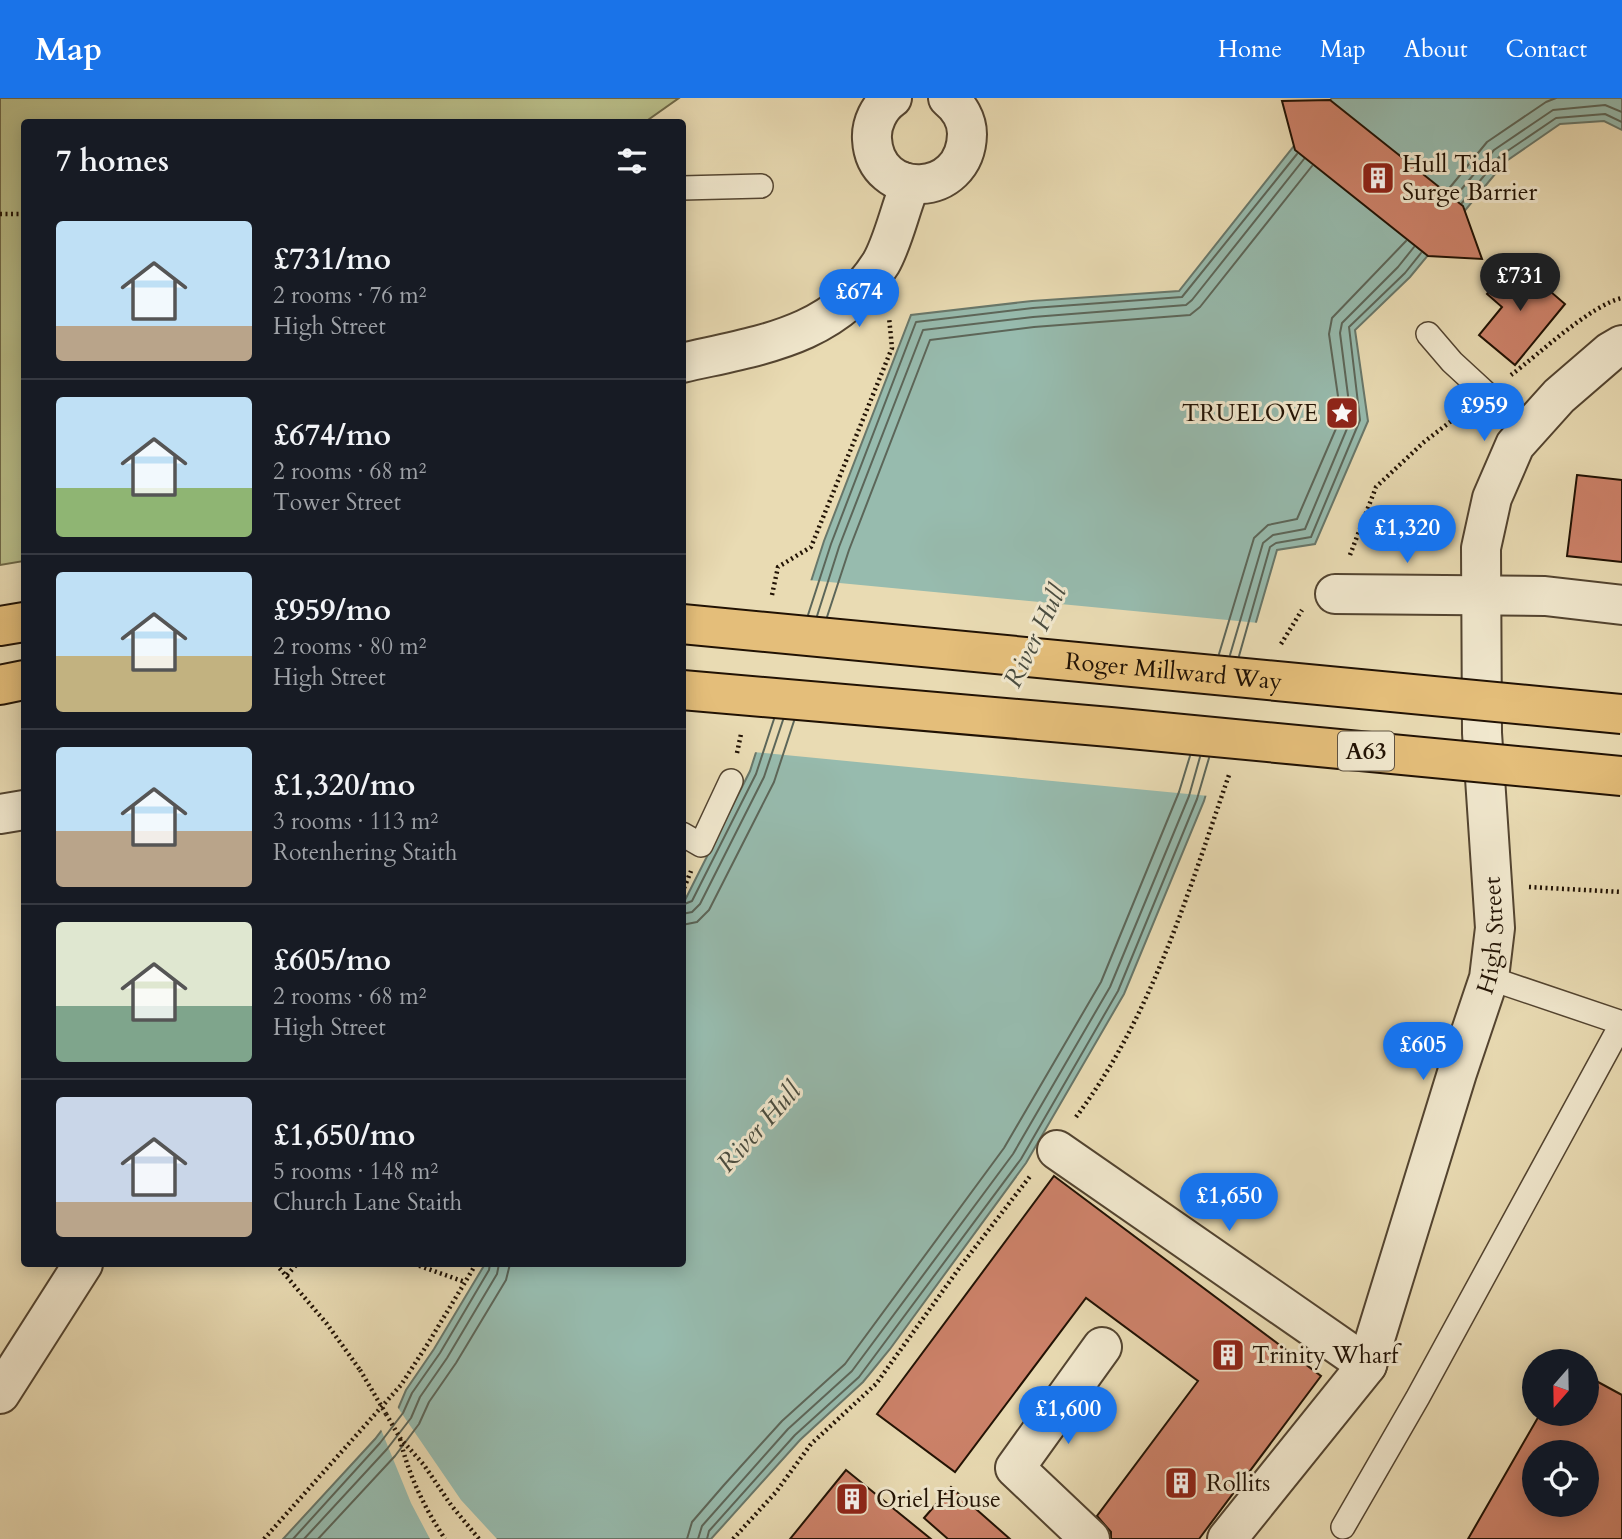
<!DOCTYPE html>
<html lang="en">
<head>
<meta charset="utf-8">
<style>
  :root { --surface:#171b24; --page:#242831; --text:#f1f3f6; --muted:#9ea1a6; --line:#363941; --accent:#1a73e8 }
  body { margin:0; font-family:Cardo,serif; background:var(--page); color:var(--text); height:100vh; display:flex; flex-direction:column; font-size:26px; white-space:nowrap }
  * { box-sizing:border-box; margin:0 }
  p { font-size:23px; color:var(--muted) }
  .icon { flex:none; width:38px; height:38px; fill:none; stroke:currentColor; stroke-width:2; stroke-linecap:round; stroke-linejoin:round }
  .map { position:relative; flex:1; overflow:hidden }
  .details { position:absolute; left:21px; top:21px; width:665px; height:1148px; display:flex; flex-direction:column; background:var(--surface); border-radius:7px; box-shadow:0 4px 18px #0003 }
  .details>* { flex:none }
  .needle { width:46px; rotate:200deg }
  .buttons { position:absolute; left:1522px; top:1251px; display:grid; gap:14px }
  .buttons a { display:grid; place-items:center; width:77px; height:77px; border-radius:50%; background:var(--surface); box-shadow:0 4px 18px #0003; font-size:35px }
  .price { position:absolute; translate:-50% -60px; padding:0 16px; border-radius:24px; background:var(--accent); color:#fff; font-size:23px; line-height:46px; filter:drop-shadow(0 2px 4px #0008) }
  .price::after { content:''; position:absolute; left:50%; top:42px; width:21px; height:16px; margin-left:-10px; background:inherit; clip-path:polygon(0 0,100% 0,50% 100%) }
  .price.selected { background:#222; color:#fff }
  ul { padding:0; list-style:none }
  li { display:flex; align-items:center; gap:21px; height:175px; padding:0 35px }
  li+li { border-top:2px solid var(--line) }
  li span { display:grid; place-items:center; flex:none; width:196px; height:140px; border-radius:7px; color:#555 }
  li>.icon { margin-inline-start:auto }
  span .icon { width:84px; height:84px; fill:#fffc; stroke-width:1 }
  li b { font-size:30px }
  h2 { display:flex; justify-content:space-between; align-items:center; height:84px; padding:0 35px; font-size:30px }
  header { display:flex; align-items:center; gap:42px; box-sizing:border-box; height:98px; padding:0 35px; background:var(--accent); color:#fff }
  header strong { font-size:33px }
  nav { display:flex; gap:38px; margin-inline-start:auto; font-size:24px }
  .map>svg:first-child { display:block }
  .green { fill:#babf8a; stroke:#6e6847; stroke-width:2 }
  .water { fill:#97bbae; stroke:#68776a; stroke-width:2 }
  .pier { fill:#e9dbb3 }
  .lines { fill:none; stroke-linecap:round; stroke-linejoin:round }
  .shore { stroke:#5c6659; stroke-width:2 }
  .building { fill:#cd826a; stroke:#211204; stroke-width:2; fill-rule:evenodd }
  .service-casing { stroke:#534430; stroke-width:26 }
  .minor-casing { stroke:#534430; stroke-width:42 }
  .trunk-casing { stroke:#211204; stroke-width:42 }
  .path { stroke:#211204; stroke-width:4.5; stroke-dasharray:2 3.5; stroke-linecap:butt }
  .service { stroke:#f1e8ce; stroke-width:23 }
  .minor { stroke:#f1e8ce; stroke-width:38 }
  .trunk { stroke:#e4be7a; stroke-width:38 }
  .trunk-bridge-casing { stroke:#211204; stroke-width:42; stroke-linecap:butt }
  .path-bridge { stroke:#211204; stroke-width:4.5; stroke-dasharray:2 3.5; stroke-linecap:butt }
  .trunk-bridge { stroke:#e4be7a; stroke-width:38 }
  .labels { text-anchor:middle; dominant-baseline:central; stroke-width:6; stroke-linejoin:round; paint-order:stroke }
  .shield { fill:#f1e8ce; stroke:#5f5241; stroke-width:2 }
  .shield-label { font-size:23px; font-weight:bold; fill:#211204 }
  .poi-label { font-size:24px; fill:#211204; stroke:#f1e8ce; text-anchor:start }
  .street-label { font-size:24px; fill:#211204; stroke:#f1e8ce }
  .water-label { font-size:26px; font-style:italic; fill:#4a4d40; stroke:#f1e8ce }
</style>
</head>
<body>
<header>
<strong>Map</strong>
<nav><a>Home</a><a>Map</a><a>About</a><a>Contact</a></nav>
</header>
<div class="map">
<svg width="1622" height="1441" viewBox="0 0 1622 1441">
  <rect width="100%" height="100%" fill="#e9dbb3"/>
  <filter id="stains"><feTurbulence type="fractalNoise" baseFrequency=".00286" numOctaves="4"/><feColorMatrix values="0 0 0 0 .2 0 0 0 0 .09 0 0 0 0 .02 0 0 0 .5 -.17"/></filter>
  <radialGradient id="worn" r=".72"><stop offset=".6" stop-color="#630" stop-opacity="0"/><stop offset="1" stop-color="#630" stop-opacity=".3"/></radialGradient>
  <path class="green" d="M 0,0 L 679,0 L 645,24 L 24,24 L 24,463 L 0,467 Z"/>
  <path class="water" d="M 1332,0 L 1622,0 L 1622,32 L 1604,23 L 1560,26 L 1505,64 L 1410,179 L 1355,232 L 1368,323 L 1315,446 L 1277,452 L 1204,703 L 1124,896 L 1026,1065 L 890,1251 L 863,1284 L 800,1342 L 711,1441 L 283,1441 L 375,1341 L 398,1311 L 406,1292 L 434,1251 L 485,1166 L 682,1166 L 683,806 L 750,673 L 824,443 L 911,217 L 1032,203 L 1179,193 Z"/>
  <path class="pier" d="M 808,482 L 1259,525 L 1209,698 L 753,654 Z
    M 396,1307 L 461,1402 L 497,1441 L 430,1441 L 411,1405 L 380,1329 Z"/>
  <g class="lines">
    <path class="shore" d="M 1447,93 L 1487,44 L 1546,4 L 1556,0
      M 1455,99 L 1494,52 L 1553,12 L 1605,7 L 1622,14
      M 1462,105 L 1500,58 L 1556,20 L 1605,16 L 1622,24
      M 808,517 L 831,446 L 916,224 L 1033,210 L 1182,199 L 1297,56
      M 817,518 L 839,449 L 923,232 L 1033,219 L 1186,207 L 1192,202 L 1304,61
      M 827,519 L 849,452 L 930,242 L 1034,229 L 1190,217 L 1200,209 L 1312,68
      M 1219,556 L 1254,440 L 1268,427 L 1297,421 L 1341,319 L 1329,236 L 1332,220 L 1406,143
      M 1230,557 L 1263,445 L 1273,437 L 1305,431 L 1351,321 L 1340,235 L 1342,225 L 1398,169 L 1414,149
      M 1239,558 L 1270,449 L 1276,445 L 1311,439 L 1360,322 L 1349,229 L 1405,175 L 1421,155
      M 682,807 L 692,803 L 756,676 L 774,621
      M 682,816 L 692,814 L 700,806 L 764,679 L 783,622
      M 682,827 L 697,824 L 709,812 L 774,684 L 794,623
      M 293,1441 L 380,1345 L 403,1315 L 412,1295 L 440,1255 L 489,1172 L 490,1166
      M 304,1441 L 387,1351 L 411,1320 L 420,1299 L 447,1260 L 497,1176 L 499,1166
      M 318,1441 L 395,1358 L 419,1326 L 429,1304 L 456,1265 L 506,1182 L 510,1166
      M 687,1441 L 692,1424 L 724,1387 L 782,1323 L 845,1266 L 1004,1050 L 1101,884 L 1179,694 L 1190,658
      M 698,1441 L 702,1428 L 788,1331 L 852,1273 L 1013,1056 L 1110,889 L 1189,698 L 1200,659
      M 707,1441 L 709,1433 L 795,1337 L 859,1279 L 1021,1061 L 1118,893 L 1197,701 L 1209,660"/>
  </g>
  <path class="building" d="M 1330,2 L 1463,108 L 1482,161 L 1428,158 L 1295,52 L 1282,3 Z
    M 1515,163 L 1565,206 L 1515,267 L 1479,237 L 1502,209 L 1487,196 Z
    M 1577,377 L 1622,382 L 1622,464 L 1567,458 Z
    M 1054,1078 L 1321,1278 L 1199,1441 L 1111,1441 L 1111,1434 L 1097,1418 L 1198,1283 L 1086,1200 L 955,1374 L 877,1316 Z
    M 1587,1278 L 1622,1297 L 1622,1441 L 1468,1441 L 1540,1316 L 1587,1316 ZM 1535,1354 L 1587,1354 L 1587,1407 L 1535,1407 Z
    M 846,1372 L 931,1441 L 790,1441 Z
    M 951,1389 L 1010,1441 L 948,1441 L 924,1420 Z"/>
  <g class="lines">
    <defs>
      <path id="service" d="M 682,90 L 761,88
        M 1428,236 L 1452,264 L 1527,333
        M 682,736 L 701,747 L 731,683
        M 1343,1429 L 1418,1299 L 1622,925 L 1489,880"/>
      <g id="minor">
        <path d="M 892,0 C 879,9 871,26 872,41 C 875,103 966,101 967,36 C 967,22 959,9 948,0"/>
        <path d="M 682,265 C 760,247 835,239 881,165 C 892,146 899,116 907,95 L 903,84"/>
        <path d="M 1335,496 L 1545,498 L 1622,507"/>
        <path d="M 0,716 L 24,712"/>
        <path d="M 1057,1052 L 1367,1267"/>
        <path d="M 0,1296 L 83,1166"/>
        <path d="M 1090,1441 L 1015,1370 L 1102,1249"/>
        <path id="s1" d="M 1227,1441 L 1367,1267 L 1457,975 L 1489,880 L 1495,830 L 1482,635 L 1481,450 L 1492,400 L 1515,347 L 1559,298 L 1610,254 L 1622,247"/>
      </g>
      <path id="trunk" d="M 0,528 L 24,524
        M 0,587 L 24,582"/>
    </defs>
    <use href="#service" class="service-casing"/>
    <use href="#minor" class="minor-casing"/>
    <use href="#trunk" class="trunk-casing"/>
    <path class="path" d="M 0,116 L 24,116
      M 1511,277 C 1539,256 1591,207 1622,200
      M 1350,457 L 1376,389 L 1424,344 L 1463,314
      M 772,497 L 778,469 L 811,449 L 892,250 L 889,219
      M 1281,546 L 1302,512
      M 737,655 L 741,636
      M 1529,789 L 1622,794
      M 682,795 L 691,773
      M 1076,1019 C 1152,918 1188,795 1229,677
      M 276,1166 L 327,1226 L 360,1272
      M 414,1166 L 465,1184
      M 287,1177 L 297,1166
      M 386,1316 L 400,1340 L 424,1367 L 451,1407 L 479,1441
      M 400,1341 C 409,1378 424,1409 445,1441
      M 264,1441 L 401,1287 L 427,1247 L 476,1166
      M 733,1441 L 776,1394 L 811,1346 L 876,1286 L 960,1169 L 1031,1077"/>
    <use href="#service" class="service"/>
    <use href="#minor" class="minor"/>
    <use href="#trunk" class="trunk"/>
    <defs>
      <g id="trunk-bridge">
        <path id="s2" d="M 682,526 L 1622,616"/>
        <path d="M 682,592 L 1110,629 L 1622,678"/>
      </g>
    </defs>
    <use href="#trunk-bridge" class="trunk-bridge-casing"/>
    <path class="path-bridge" d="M 360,1272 L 386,1316"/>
    <use href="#trunk-bridge" class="trunk-bridge"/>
  </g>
  <defs>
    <symbol id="building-square" viewBox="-11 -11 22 22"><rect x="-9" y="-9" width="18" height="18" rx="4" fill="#8f2418" stroke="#f1e8ce"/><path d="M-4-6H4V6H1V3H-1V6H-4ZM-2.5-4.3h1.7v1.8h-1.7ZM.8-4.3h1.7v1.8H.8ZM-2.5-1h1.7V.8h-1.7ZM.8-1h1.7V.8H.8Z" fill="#fff"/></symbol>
    <symbol id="sight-square" viewBox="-11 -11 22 22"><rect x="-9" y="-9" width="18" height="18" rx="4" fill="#8f2418" stroke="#f1e8ce"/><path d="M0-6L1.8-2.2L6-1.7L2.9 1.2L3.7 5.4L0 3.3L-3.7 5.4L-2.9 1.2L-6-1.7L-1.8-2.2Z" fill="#fff"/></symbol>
  </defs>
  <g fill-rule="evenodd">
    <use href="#building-square" x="1359" y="61" width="38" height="38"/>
    <use href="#sight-square" x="1323" y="296" width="38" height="38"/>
    <use href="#building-square" x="1209" y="1238" width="38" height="38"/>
    <use href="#building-square" x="1162" y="1366" width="38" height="38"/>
    <use href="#building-square" x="833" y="1382" width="38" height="38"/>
  </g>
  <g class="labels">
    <rect class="shield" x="1338" y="633.5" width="56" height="39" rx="5"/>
    <g class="shield-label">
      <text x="1366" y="653">A63</text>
    </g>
    <g class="poi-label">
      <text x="1402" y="66">Hull Tidal<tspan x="1402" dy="28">Surge Barrier</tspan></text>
      <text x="1318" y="315" text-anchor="end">TRUELOVE</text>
      <text x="1252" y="1257">Trinity Wharf</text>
      <text x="1206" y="1385">Rollits</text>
      <text x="876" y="1401">Oriel House</text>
    </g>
    <g class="street-label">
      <text stroke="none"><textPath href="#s2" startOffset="494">Roger Millward Way</textPath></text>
      <text stroke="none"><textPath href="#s1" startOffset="672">High Street</textPath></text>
    </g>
    <g class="water-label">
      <text transform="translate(1035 538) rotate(-64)">River Hull</text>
      <text transform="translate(759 1029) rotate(-48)">River Hull</text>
    </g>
  </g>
  <rect width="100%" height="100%" filter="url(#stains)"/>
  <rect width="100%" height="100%" fill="url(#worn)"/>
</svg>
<div class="buttons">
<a><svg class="needle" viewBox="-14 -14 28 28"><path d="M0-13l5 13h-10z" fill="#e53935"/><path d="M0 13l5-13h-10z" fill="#9ea1a6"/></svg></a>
<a><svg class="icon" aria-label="locate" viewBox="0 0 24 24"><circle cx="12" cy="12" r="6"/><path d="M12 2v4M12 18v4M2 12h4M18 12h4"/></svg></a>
</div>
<b class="price selected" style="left:1520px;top:215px">£731</b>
<b class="price" style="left:859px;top:231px">£674</b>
<b class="price" style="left:1484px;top:345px">£959</b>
<b class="price" style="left:1407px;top:467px">£1,320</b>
<b class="price" style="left:1423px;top:984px">£605</b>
<b class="price" style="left:1229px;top:1135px">£1,650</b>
<b class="price" style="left:1068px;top:1348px">£1,600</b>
<section class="details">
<h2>7 homes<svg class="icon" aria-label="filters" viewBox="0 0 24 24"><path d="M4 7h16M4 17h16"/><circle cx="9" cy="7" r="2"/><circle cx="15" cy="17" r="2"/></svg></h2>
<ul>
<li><span style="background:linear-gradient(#bfe0f5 75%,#b9a48a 0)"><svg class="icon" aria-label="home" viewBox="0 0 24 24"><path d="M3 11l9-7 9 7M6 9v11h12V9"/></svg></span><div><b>£731/mo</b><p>2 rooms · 76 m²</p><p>High Street</p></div></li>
<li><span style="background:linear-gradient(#bfe0f5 65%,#8fb573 0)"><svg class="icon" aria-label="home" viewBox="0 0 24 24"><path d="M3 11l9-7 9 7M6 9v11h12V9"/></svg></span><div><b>£674/mo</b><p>2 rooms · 68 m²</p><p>Tower Street</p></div></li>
<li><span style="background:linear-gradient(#bfe0f5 60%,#c2b280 0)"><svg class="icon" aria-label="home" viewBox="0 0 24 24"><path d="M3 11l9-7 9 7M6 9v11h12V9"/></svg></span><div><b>£959/mo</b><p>2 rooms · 80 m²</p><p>High Street</p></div></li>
<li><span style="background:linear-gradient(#bfe0f5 60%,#b9a48a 0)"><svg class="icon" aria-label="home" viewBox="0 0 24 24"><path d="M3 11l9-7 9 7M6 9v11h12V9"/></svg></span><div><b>£1,320/mo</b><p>3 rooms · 113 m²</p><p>Rotenhering Staith</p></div></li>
<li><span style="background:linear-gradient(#dfe7d0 60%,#7fa58c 0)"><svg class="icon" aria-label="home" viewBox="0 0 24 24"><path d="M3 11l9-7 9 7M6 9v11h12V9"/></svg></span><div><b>£605/mo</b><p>2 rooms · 68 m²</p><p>High Street</p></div></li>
<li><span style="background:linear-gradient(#c9d6e8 75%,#b9a48a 0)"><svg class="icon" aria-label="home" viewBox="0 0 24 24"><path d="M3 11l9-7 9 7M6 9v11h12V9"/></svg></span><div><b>£1,650/mo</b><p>5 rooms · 148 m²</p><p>Church Lane Staith</p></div></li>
</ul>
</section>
</div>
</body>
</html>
